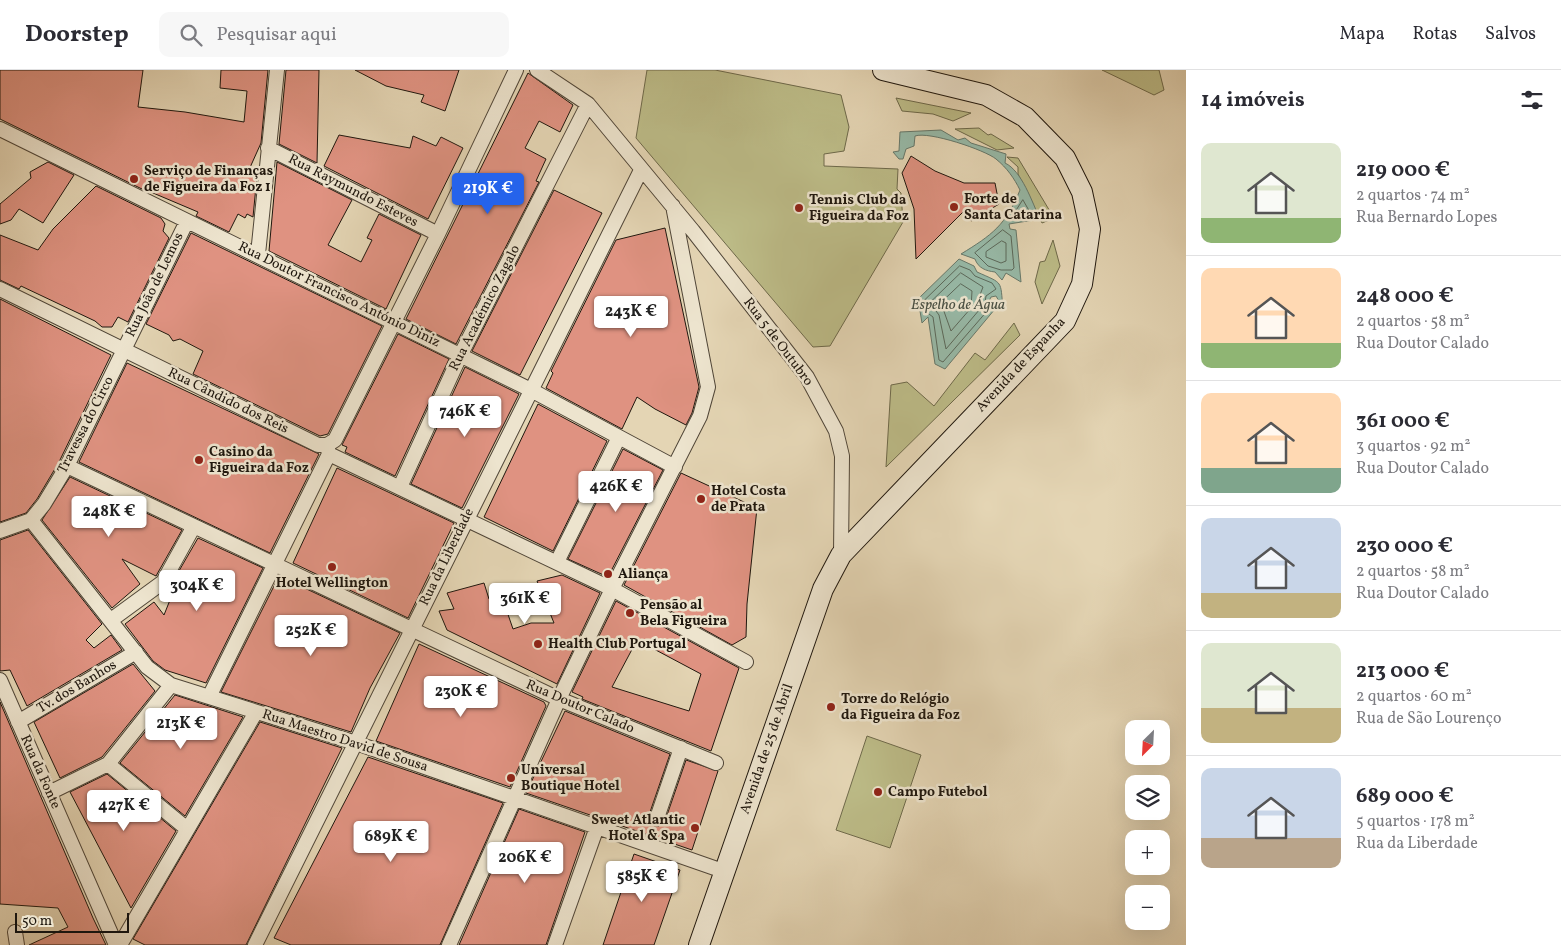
<!DOCTYPE html>
<html lang="pt">
<head>
<meta charset="utf-8">
<style>
  :root { --surface:#fff; --page:#f7f7f7; --text:#2b2b33; --muted:#7c7c81; --line:#e1e1e2; --accent:#2563eb }
  body { margin:0; font-family:Vollkorn,serif; background:var(--page); color:var(--text); height:100vh; display:flex; flex-direction:column; font-size:19px; white-space:nowrap }
  * { box-sizing:border-box; margin:0 }
  p { font-size:16px; color:var(--muted) }
  .icon { flex:none; width:28px; height:28px; fill:none; stroke:currentColor; stroke-width:2; stroke-linecap:round; stroke-linejoin:round }
  .map { position:relative; flex:1; overflow:hidden }
  .panel { display:flex; flex-direction:column; background:var(--surface); width:375px }
  .panel>* { flex:none }
  .needle { width:32px; rotate:204deg }
  .fabs { position:absolute; left:1125px; top:650px; display:grid; gap:10px }
  .fabs a { display:grid; place-items:center; width:45px; height:45px; border-radius:10px; background:var(--surface); box-shadow:0 5px 20px #0002; font-size:25px }
  .scale { position:absolute; left:15px; bottom:12px; width:114px; box-sizing:border-box; padding-left:5px; border:2px solid #1f170e; border-top:0; font-size:14px; line-height:18px; white-space:nowrap; color:#1f170e; -webkit-text-stroke:4px #ede4ce; paint-order:stroke }
  .price { position:absolute; translate:-50% -42px; padding:0 11px; border-radius:5px; background:#fff; color:#222; font-size:16px; line-height:32px; filter:drop-shadow(0 1px 2px #0008) }
  .price::after { content:''; position:absolute; left:50%; top:30px; width:15px; height:11px; margin-left:-8px; background:inherit; clip-path:polygon(0 0,100% 0,50% 100%) }
  .price.on { background:var(--accent); color:#fff }
  ul { padding:0; list-style:none }
  li { display:flex; align-items:center; gap:15px; height:125px; padding:0 15px }
  li+li { border-top:1px solid var(--line) }
  li span { display:grid; place-items:center; flex:none; width:140px; height:100px; border-radius:10px; color:#555 }
  li>.icon { margin-inline-start:auto }
  span .icon { width:60px; height:60px; fill:#fffc; stroke-width:1 }
  li b { font-size:21px }
  h2 { display:flex; justify-content:space-between; align-items:center; height:60px; padding:0 15px; font-size:21px }
  header { display:flex; align-items:center; gap:30px; box-sizing:border-box; height:70px; padding:0 25px; background:var(--surface); border-bottom:1px solid var(--line) }
  header strong { font-size:24px }
  nav { display:flex; gap:28px; margin-inline-start:auto; font-size:18px }
  .search { width:350px; height:45px; background:var(--page); display:flex; align-items:center; gap:12px; box-sizing:border-box; padding:0 18px; border-radius:10px; color:var(--muted); font-size:19px }
  main { display:flex; flex:1; min-height:0 }
  .map>svg:first-child { display:block }
  .green { fill:#bcbb87; stroke:#6e694a }
  .water { fill:#97b9a7; stroke:#67786a }
  .lines { fill:none; stroke-linecap:round; stroke-linejoin:round }
  .shore { stroke:#5b685a; stroke-width:1 }
  .building { fill:#df9281; stroke:#1f170e; fill-rule:evenodd }
  .street-casing { stroke:#504638; stroke-width:16 }
  .secondary-casing { stroke:#1f170e; stroke-width:22 }
  .street { stroke:#ede4ce; stroke-width:14 }
  .secondary { stroke:#ede4ce; stroke-width:20 }
  .poi-dot { fill:#8f2418; stroke:#ede4ce; stroke-width:2 }
  .labels { text-anchor:middle; dominant-baseline:central; stroke-width:5; stroke-linejoin:round; paint-order:stroke }
  .poi-label { font-size:14px; font-weight:bold; fill:#1f170e; stroke:#ede4ce; text-anchor:start }
  .street-label { font-size:14px; fill:#1f170e; stroke:#ede4ce }
  .water-label { font-size:15px; font-style:italic; fill:#495044; stroke:#ede4ce }
</style>
</head>
<body>
<header>
<strong>Doorstep</strong>
<div class="search"><svg class="icon" aria-label="search" viewBox="0 0 24 24"><circle cx="10" cy="10" r="6"/><path d="M15 15l6 6"/></svg>Pesquisar aqui</div>
<nav><a>Mapa</a><a>Rotas</a><a>Salvos</a></nav>
</header>
<main>
<div class="map">
<svg width="1186" height="875" viewBox="0 0 1186 875">
  <rect width="100%" height="100%" fill="#e4d5b4"/>
  <filter id="stains"><feTurbulence type="fractalNoise" baseFrequency=".004" numOctaves="4"/><feColorMatrix values="0 0 0 0 .2 0 0 0 0 .09 0 0 0 0 .02 0 0 0 .5 -.17"/></filter>
  <radialGradient id="worn" r=".72"><stop offset=".6" stop-color="#630" stop-opacity="0"/><stop offset="1" stop-color="#630" stop-opacity=".3"/></radialGradient>
  <path class="green" d="M 647,0 L 715,0 L 841,25 L 849,57 L 844,81 L 824,84 L 824,96 L 898,99 L 897,119 L 901,123 L 903,152 L 830,276 L 813,277 L 636,68 Z
    M 1102,0 L 1159,0 L 1164,20 L 1154,25 Z
    M 896,28 L 971,43 L 953,51 L 933,44 L 902,41 Z
    M 979,58 L 988,65 L 991,64 L 1014,78 L 997,80 L 955,59 Z
    M 1007,87 L 1018,88 L 1054,148 L 1042,153 L 1018,104 L 1018,97 Z
    M 1053,170 L 1060,196 L 1042,234 L 1035,212 L 1040,192 L 1045,191 Z
    M 1014,253 L 1020,265 L 886,397 L 891,315 L 907,312 L 934,336 L 975,283 L 985,290 Z
    M 867,666 L 921,685 L 890,778 L 836,760 Z"/>
  <path class="water" d="M 941,60 L 958,70 L 965,68 L 971,73 L 1006,84 L 1005,93 C 1022,101 1032,132 1040,149 L 1009,154 L 1010,159 L 1016,160 L 1021,212 L 1006,203 L 1002,210 L 995,202 C 986,201 978,198 975,189 L 961,184 C 992,165 1006,155 1020,120 C 1014,108 1007,98 996,89 C 985,80 929,61 915,66 L 914,76 L 906,79 L 903,89 L 899,89 L 893,82 L 899,81 L 900,62 Z
    M 959,189 L 974,196 L 977,202 C 1004,214 1000,210 1003,238 L 996,226 L 991,227 L 989,231 L 995,239 L 945,299 L 935,294 L 928,247 L 922,253 L 918,229 Z"/>
  <g class="lines">
    <path class="shore" d="M 1023,130 L 1031,144 L 1015,148 L 1014,144 Z
      M 1003,160 L 1011,166 L 1014,198 L 1012,200 L 1001,200 L 988,196 L 975,183 Z
      M 1002,171 L 1006,173 L 1006,191 L 1001,193 L 986,187 L 986,182 Z
      M 960,196 L 970,200 L 975,206 L 992,213 L 996,219 L 986,226 L 985,232 L 988,240 L 943,292 L 939,290 L 933,247 L 925,241 L 924,231 Z
      M 961,203 L 983,217 L 978,230 L 980,239 L 946,279 L 939,245 L 930,233 Z
      M 961,214 L 972,221 L 971,238 L 951,261 L 941,233 Z"/>
  </g>
  <path class="building" d="M 0,0 L 143,0 L 138,37 L 185,42 L 244,52 L 247,21 L 220,18 L 221,0 L 268,0 L 261,73 L 248,102 L 257,106 L 253,147 L 247,144 L 245,148 L 238,144 L 229,162 L 196,146 L 198,142 L 146,120 L 146,121 L 0,49 Z
    M 286,0 L 319,0 L 317,93 L 279,74 Z
    M 355,0 L 459,0 L 445,41 L 421,32 L 424,25 L 386,16 Z
    M 528,3 L 573,35 L 560,62 L 539,51 L 525,78 L 546,89 L 536,111 L 539,112 L 456,274 L 406,249 Z
    M 339,65 L 410,78 L 413,66 L 436,76 L 441,67 L 463,78 L 428,149 L 324,96 Z
    M 911,86 L 935,101 L 964,113 L 995,113 L 999,134 L 971,151 L 965,140 L 916,189 L 914,139 L 902,103 Z
    M 48,92 L 74,105 L 43,153 L 19,139 L 11,150 L 0,154 L 0,134 L 31,108 L 30,102 Z
    M 277,92 L 352,130 L 328,175 L 361,192 L 372,170 L 367,168 L 379,144 L 421,165 L 386,239 L 269,181 Z
    M 96,116 L 161,148 L 165,154 L 163,161 L 169,168 L 128,252 L 118,247 L 112,257 L 102,257 L 95,251 L 21,216 L 19,219 L 0,210 L 0,165 L 38,180 L 53,159 Z
    M 554,120 L 602,143 L 520,305 L 472,281 Z
    M 665,158 L 699,317 L 692,343 L 686,355 L 655,339 L 637,327 L 622,359 L 546,318 L 553,303 L 551,301 L 616,170 Z
    M 191,163 L 382,256 L 328,364 L 320,366 L 193,304 L 203,281 L 180,269 L 173,271 L 169,265 L 146,254 Z
    M 0,229 L 111,285 L 59,392 L 37,429 L 26,443 L 0,452 Z
    M 398,264 L 449,289 L 395,406 L 345,382 L 347,377 L 342,375 Z
    M 127,293 L 319,384 L 270,483 L 79,392 Z
    M 465,297 L 519,324 L 462,438 L 411,414 Z
    M 538,334 L 607,371 L 553,481 L 484,447 Z
    M 623,379 L 663,400 L 608,507 L 568,489 Z
    M 337,398 L 454,453 L 408,548 L 293,493 Z
    M 681,403 L 757,438 L 747,534 L 746,567 L 732,575 L 624,515 Z
    M 70,407 L 182,460 L 156,506 L 122,489 L 140,514 L 112,538 L 42,450 Z
    M 28,460 L 102,554 L 86,570 L 94,578 L 111,565 L 122,580 L 27,636 L 10,600 L 0,601 L 0,470 Z
    M 198,468 L 263,498 L 206,613 L 165,600 L 153,591 L 125,554 L 154,532 L 164,545 L 176,515 L 172,513 Z
    M 562,505 L 600,523 L 557,614 L 447,560 L 439,541 L 454,539 L 447,523 L 484,513 L 489,529 L 501,524 L 513,559 L 531,553 L 554,553 L 537,511 Z
    M 279,506 L 400,563 L 370,618 L 351,662 L 221,622 Z
    M 616,531 L 739,598 L 711,681 L 582,629 L 583,627 L 572,622 ZM 637,570 L 701,604 L 689,641 L 612,617 Z
    M 419,574 L 544,632 L 546,636 L 510,717 L 376,671 Z
    M 133,594 L 155,621 L 102,687 L 60,708 L 34,652 Z
    M 175,625 L 243,647 L 185,746 L 120,693 Z
    M 0,632 L 93,848 L 106,875 L 29,875 L 68,857 L 58,838 L 0,834 Z
    M 565,641 L 670,684 L 649,745 L 649,750 L 654,756 L 659,756 L 665,751 L 686,690 L 718,701 L 692,780 L 526,723 Z
    M 260,652 L 342,678 L 246,875 L 145,875 L 133,869 Z
    M 368,687 L 503,733 L 440,875 L 291,875 L 274,868 Z
    M 107,704 L 176,761 L 131,838 L 70,722 Z
    M 519,739 L 585,762 L 546,875 L 459,875 Z
    M 634,784 L 680,800 L 654,875 L 603,875 Z"/>
  <g class="lines">
    <defs>
      <path id="street" d="M 537,0 L 588,34 L 693,161 L 807,307 L 836,361 L 842,386 L 841,485
        M 0,59 L 531,320 L 675,397
        M 268,78 L 438,164
        M 258,184 L 277,0
        M 0,219 L 318,375 L 327,375
        M 327,375 L 329,384 L 612,519 L 746,592
        M 327,375 L 335,370 L 438,164 L 516,0
        M 67,396 L 559,629 L 716,693
        M 400,417 L 460,286 L 588,34
        M 31,450 L 147,597 L 171,615 L 356,673 L 723,801
        M 0,461 L 31,450 L 44,434 L 67,396 L 187,151
        M 557,492 L 619,367
        M 111,550 L 163,512 L 194,456
        M 0,610 L 116,875
        M 209,627 L 329,384
        M 18,652 L 136,582
        M 108,694 L 186,758
        M 49,723 L 108,694 L 171,615
        M 657,748 L 681,678
        M 15,862 L 17,875
        M 120,875 L 256,642
        M 255,875 L 641,100
        M 449,875 L 559,629 L 612,519 L 700,346 L 708,317 L 673,136
        M 555,875 L 597,757"/>
      <path id="secondary" d="M 699,875 L 823,519 L 841,485 L 1065,251 L 1082,214 L 1090,159 L 1082,122 L 1065,88 L 1025,47 L 986,25 L 883,0"/>
    </defs>
    <use href="#street" class="street-casing"/>
    <use href="#secondary" class="secondary-casing"/>
    <use href="#street" class="street"/>
    <use href="#secondary" class="secondary"/>
  </g>
  <g class="poi-dot">
    <circle cx="134" cy="109" r="5"/>
    <circle cx="954" cy="137" r="5"/>
    <circle cx="799" cy="138" r="5"/>
    <circle cx="199" cy="390" r="5"/>
    <circle cx="701" cy="429" r="5"/>
    <circle cx="332" cy="497" r="5"/>
    <circle cx="608" cy="504" r="5"/>
    <circle cx="630" cy="543" r="5"/>
    <circle cx="538" cy="574" r="5"/>
    <circle cx="831" cy="637" r="5"/>
    <circle cx="511" cy="708" r="5"/>
    <circle cx="878" cy="722" r="5"/>
    <circle cx="695" cy="758" r="5"/>
  </g>
  <g class="labels">
    <g class="poi-label">
      <text x="144" y="101">Serviço de Finanças<tspan x="144" dy="16">de Figueira da Foz 1</tspan></text>
      <text x="964" y="129">Forte de<tspan x="964" dy="16">Santa Catarina</tspan></text>
      <text x="809" y="130">Tennis Club da<tspan x="809" dy="16">Figueira da Foz</tspan></text>
      <text x="209" y="382">Casino da<tspan x="209" dy="16">Figueira da Foz</tspan></text>
      <text x="711" y="421">Hotel Costa<tspan x="711" dy="16">de Prata</tspan></text>
      <text x="618" y="504">Aliança</text>
      <text x="332" y="513" text-anchor="middle">Hotel Wellington</text>
      <text x="640" y="535">Pensão al<tspan x="640" dy="16">Bela Figueira</tspan></text>
      <text x="548" y="574">Health Club Portugal</text>
      <text x="841" y="629">Torre do Relógio<tspan x="841" dy="16">da Figueira da Foz</tspan></text>
      <text x="521" y="700">Universal<tspan x="521" dy="16">Boutique Hotel</tspan></text>
      <text x="888" y="722">Campo Futebol</text>
      <text x="685" y="750" text-anchor="end">Sweet Atlantic<tspan x="685" dy="16">Hotel &amp; Spa</tspan></text>
    </g>
    <g class="street-label">
      <text transform="translate(353 121) rotate(27)">Rua Raymundo Esteves</text>
      <text transform="translate(155 215) rotate(-64)">Rua João de Lemos</text>
      <text transform="translate(339 225) rotate(26)">Rua Doutor Francisco António Diniz</text>
      <text transform="translate(485 238) rotate(-63)">Rua Académico Zagalo</text>
      <text transform="translate(778 272) rotate(53)">Rua 5 de Outubro</text>
      <text transform="translate(1021 295) rotate(-47)">Avenida de Espanha</text>
      <text transform="translate(228 331) rotate(26)">Rua Cândido dos Reis</text>
      <text transform="translate(86 355) rotate(-63)">Travessa do Circo</text>
      <text transform="translate(447 487) rotate(-64)">Rua da Liberdade</text>
      <text transform="translate(77 617) rotate(-31)">Tv. dos Banhos</text>
      <text transform="translate(580 637) rotate(23)">Rua Doutor Calado</text>
      <text transform="translate(345 671) rotate(18)">Rua Maestro David de Sousa</text>
      <text transform="translate(767 679) rotate(-71)">Avenida de 25 de Abril</text>
      <text transform="translate(40 702) rotate(66)">Rua da Fonte</text>
    </g>
    <g class="water-label">
      <text x="958" y="235">Espelho de Água</text>
    </g>
  </g>
  <rect width="100%" height="100%" filter="url(#stains)"/>
  <rect width="100%" height="100%" fill="url(#worn)"/>
</svg>
<div class="fabs">
<a><svg class="needle" viewBox="-14 -14 28 28"><path d="M0-13l5 13h-10z" fill="#e53935"/><path d="M0 13l5-13h-10z" fill="#7c7c81"/></svg></a>
<a><svg class="icon" aria-label="layers" viewBox="0 0 24 24"><path d="M12 4l9 5-9 5-9-5zM3 14l9 5 9-5"/></svg></a>
<a>+</a>
<a>−</a>
</div>
<div class="scale">50 m</div>
<b class="price on" style="left:488px;top:145px">219K €</b>
<b class="price" style="left:631px;top:268px">243K €</b>
<b class="price" style="left:465px;top:368px">746K €</b>
<b class="price" style="left:616px;top:443px">426K €</b>
<b class="price" style="left:109px;top:468px">248K €</b>
<b class="price" style="left:197px;top:542px">304K €</b>
<b class="price" style="left:525px;top:555px">361K €</b>
<b class="price" style="left:311px;top:587px">252K €</b>
<b class="price" style="left:461px;top:648px">230K €</b>
<b class="price" style="left:181px;top:680px">213K €</b>
<b class="price" style="left:124px;top:762px">427K €</b>
<b class="price" style="left:391px;top:793px">689K €</b>
<b class="price" style="left:525px;top:814px">206K €</b>
<b class="price" style="left:642px;top:833px">585K €</b>
</div>
<section class="panel">
<h2>14 imóveis<svg class="icon" aria-label="filters" viewBox="0 0 24 24"><path d="M4 7h16M4 17h16"/><circle cx="9" cy="7" r="2"/><circle cx="15" cy="17" r="2"/></svg></h2>
<ul>
<li><span style="background:linear-gradient(#dfe7d0 75%,#8fb573 0)"><svg class="icon" aria-label="home" viewBox="0 0 24 24"><path d="M3 11l9-7 9 7M6 9v11h12V9"/></svg></span><div><b>219 000 €</b><p>2 quartos · 74 m²</p><p>Rua Bernardo Lopes</p></div></li>
<li><span style="background:linear-gradient(#ffd9b3 75%,#8fb573 0)"><svg class="icon" aria-label="home" viewBox="0 0 24 24"><path d="M3 11l9-7 9 7M6 9v11h12V9"/></svg></span><div><b>248 000 €</b><p>2 quartos · 58 m²</p><p>Rua Doutor Calado</p></div></li>
<li><span style="background:linear-gradient(#ffd9b3 75%,#7fa58c 0)"><svg class="icon" aria-label="home" viewBox="0 0 24 24"><path d="M3 11l9-7 9 7M6 9v11h12V9"/></svg></span><div><b>361 000 €</b><p>3 quartos · 92 m²</p><p>Rua Doutor Calado</p></div></li>
<li><span style="background:linear-gradient(#c9d6e8 75%,#c2b280 0)"><svg class="icon" aria-label="home" viewBox="0 0 24 24"><path d="M3 11l9-7 9 7M6 9v11h12V9"/></svg></span><div><b>230 000 €</b><p>2 quartos · 58 m²</p><p>Rua Doutor Calado</p></div></li>
<li><span style="background:linear-gradient(#dfe7d0 65%,#c2b280 0)"><svg class="icon" aria-label="home" viewBox="0 0 24 24"><path d="M3 11l9-7 9 7M6 9v11h12V9"/></svg></span><div><b>213 000 €</b><p>2 quartos · 60 m²</p><p>Rua de São Lourenço</p></div></li>
<li><span style="background:linear-gradient(#c9d6e8 70%,#b9a48a 0)"><svg class="icon" aria-label="home" viewBox="0 0 24 24"><path d="M3 11l9-7 9 7M6 9v11h12V9"/></svg></span><div><b>689 000 €</b><p>5 quartos · 178 m²</p><p>Rua da Liberdade</p></div></li>
</ul>
</section>
</main>
</body>
</html>
